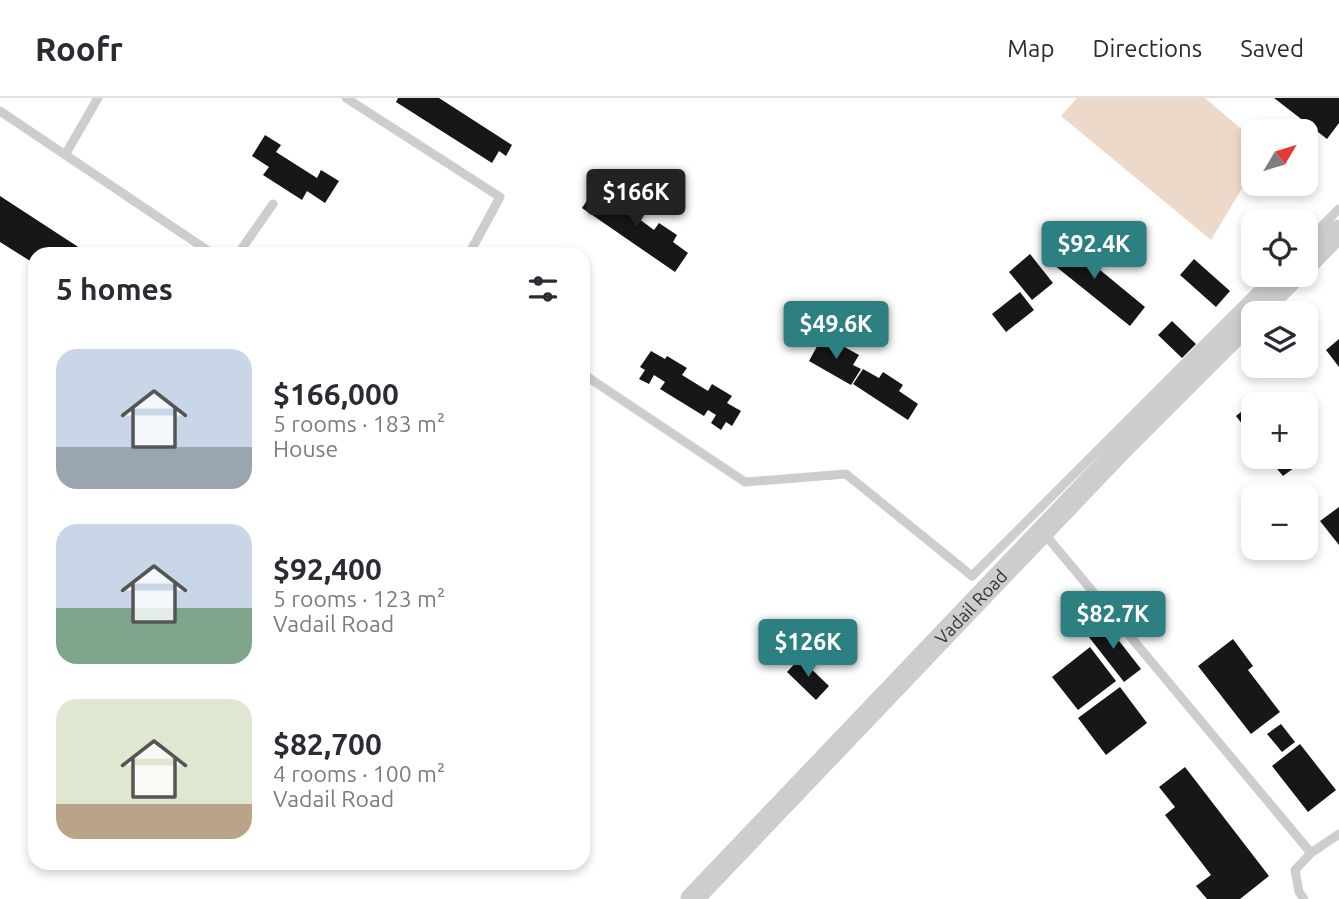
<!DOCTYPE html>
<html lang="en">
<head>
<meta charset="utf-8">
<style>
  :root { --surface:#fff; --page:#f2f2f3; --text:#2b2b33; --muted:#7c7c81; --line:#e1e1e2; --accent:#2d8082 }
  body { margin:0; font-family:Ubuntu,sans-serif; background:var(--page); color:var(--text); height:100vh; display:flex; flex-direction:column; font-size:26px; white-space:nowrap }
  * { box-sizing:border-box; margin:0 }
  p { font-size:23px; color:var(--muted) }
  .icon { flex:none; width:38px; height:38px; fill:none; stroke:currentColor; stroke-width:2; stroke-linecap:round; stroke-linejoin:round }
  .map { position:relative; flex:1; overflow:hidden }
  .drawer { position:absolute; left:28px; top:149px; width:562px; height:623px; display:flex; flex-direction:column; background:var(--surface); border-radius:21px; box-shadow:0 4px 10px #0003 }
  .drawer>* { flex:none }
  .needle { width:46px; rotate:52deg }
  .buttons { position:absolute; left:1241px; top:21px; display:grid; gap:14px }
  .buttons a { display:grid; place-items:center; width:77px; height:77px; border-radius:14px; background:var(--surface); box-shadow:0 4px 10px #0003; font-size:35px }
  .price { position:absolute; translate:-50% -60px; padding:0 16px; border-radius:7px; background:var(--accent); color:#fff; font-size:23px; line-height:46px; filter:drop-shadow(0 2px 4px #0008) }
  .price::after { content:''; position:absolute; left:50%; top:42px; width:21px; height:16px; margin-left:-10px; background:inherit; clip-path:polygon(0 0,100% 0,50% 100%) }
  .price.selected { background:#222; color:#fff }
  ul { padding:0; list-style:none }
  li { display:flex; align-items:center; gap:21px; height:175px; padding:0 28px }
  li span { display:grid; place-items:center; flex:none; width:196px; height:140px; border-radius:21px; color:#555 }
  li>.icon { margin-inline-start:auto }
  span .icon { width:84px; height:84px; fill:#fffc; stroke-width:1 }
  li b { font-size:30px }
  h2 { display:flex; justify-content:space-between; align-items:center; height:84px; padding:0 28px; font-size:30px }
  header { display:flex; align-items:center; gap:42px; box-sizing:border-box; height:98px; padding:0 35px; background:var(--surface); border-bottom:2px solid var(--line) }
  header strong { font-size:33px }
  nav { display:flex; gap:38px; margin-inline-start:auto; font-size:24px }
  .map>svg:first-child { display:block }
  .water { fill:#edd9c9 }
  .building { fill:#171717 }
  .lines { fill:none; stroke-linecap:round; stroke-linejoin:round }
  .service { stroke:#cdcdcd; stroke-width:9 }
  .tertiary { stroke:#cdcdcd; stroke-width:23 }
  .labels { text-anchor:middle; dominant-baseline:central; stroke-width:7; stroke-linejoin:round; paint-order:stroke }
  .street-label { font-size:18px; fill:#303030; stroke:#fff }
</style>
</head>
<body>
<header>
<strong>Roofr</strong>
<nav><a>Map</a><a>Directions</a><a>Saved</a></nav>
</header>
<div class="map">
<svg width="1339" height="801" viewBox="0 0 1339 801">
  <rect width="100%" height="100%" fill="#fff"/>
  <path class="water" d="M 1077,0 L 1205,0 L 1253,41 L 1253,72 L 1211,142 L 1061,18 Z"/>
  <path class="building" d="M 398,0 L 439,0 L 512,47 L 506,58 L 499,53 L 492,65 L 396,4 Z
    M 1274,0 L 1339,0 L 1339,25 L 1327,41 Z
    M 265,37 L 281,47 L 276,54 L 317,80 L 321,72 L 339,83 L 325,105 L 307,93 L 302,102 L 263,77 L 269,69 L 252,58 Z
    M 595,91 L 609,100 L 613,96 L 634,111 L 631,115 L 654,132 L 659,125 L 677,137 L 673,144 L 688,155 L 675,174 L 582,110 Z
    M 0,98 L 89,156 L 35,156 L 35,166 L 0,144 Z
    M 1060,139 L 1145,209 L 1130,228 L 1044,159 Z
    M 1030,156 L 1053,185 L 1032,202 L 1009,174 Z
    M 1194,161 L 1230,193 L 1216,209 L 1180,177 Z
    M 1020,194 L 1034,212 L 1006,234 L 992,216 Z
    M 1172,223 L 1196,246 L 1182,260 L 1158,237 Z
    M 821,241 L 837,250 L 839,246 L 859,257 L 853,267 L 861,271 L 851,287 L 809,263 Z
    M 1339,241 L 1339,269 L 1326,252 Z
    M 651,253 L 665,261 L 667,258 L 687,270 L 682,277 L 708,293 L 712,286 L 732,298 L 727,305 L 741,313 L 732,328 L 726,324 L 721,332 L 711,325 L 716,317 L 708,312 L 704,318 L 660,291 L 665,284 L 654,277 L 649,286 L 639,281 L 645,272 L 640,269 Z
    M 863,271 L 879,280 L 883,274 L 903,287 L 899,293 L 918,306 L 908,322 L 853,286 Z
    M 1262,297 L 1270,306 L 1253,306 L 1253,340 L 1236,318 Z
    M 1306,352 L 1310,358 L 1283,378 L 1267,359 L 1306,359 Z
    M 1339,409 L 1339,447 L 1320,423 Z
    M 1102,521 L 1141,571 L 1124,584 L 1085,534 Z
    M 1233,541 L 1253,568 L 1248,572 L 1280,614 L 1251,636 L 1198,568 Z
    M 1090,549 L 1116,583 L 1078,612 L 1052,579 Z
    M 800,560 L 829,588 L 816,602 L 787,574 Z
    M 1120,589 L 1147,625 L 1106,657 L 1078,620 Z
    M 1281,626 L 1295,644 L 1282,654 L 1267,636 Z
    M 1300,646 L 1336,692 L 1308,714 L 1272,668 Z
    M 1185,669 L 1269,778 L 1240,801 L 1207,801 L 1196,788 L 1211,777 L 1165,717 L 1175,709 L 1159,689 Z"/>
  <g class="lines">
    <path class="service" d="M 346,0 L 500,99 L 469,156
      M 0,13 L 213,156
      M 65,57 L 98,0
      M 1306,144 L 1339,111
      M 238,156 L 273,106
      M 583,276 L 745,384 L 846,376 L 972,478 L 1273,177
      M 1043,434 L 1311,755
      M 1304,801 L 1299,794 L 1295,772 L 1311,755 L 1339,736"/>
    <g class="tertiary">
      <path d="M 1306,167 L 1339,133"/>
      <path d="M 1257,215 L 1295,177"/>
      <path id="s1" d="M 692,801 L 1124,348 L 1253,219"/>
    </g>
  </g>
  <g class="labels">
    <g class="street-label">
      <text stroke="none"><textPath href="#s1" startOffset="404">Vadail Road</textPath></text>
    </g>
  </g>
</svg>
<div class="buttons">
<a><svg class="needle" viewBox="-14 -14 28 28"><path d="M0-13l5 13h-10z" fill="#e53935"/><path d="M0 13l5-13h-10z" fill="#7c7c81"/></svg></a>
<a><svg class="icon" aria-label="locate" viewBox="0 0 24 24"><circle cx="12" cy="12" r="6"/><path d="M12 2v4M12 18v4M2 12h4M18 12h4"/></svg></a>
<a><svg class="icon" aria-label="layers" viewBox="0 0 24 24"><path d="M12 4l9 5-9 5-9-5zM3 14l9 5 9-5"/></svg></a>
<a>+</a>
<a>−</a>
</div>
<b class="price selected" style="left:636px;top:131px">$166K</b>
<b class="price" style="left:1094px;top:183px">$92.4K</b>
<b class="price" style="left:836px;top:263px">$49.6K</b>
<b class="price" style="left:1113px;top:553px">$82.7K</b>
<b class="price" style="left:808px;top:581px">$126K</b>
<section class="drawer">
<h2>5 homes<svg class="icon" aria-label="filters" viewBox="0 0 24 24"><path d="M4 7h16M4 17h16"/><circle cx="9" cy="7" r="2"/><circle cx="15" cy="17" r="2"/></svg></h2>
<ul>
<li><span style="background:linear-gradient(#c9d6e8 70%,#9aa5b1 0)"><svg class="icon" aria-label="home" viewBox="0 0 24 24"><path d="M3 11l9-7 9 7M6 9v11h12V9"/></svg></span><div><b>$166,000</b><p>5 rooms · 183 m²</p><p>House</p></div></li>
<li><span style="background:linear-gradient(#c9d6e8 60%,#7fa58c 0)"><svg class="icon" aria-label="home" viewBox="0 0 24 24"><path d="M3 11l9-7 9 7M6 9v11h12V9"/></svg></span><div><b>$92,400</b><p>5 rooms · 123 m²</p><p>Vadail Road</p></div></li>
<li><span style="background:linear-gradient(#dfe7d0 75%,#b9a48a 0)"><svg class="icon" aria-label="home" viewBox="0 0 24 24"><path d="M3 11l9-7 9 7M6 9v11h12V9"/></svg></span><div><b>$82,700</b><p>4 rooms · 100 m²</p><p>Vadail Road</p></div></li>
</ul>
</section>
</div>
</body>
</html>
